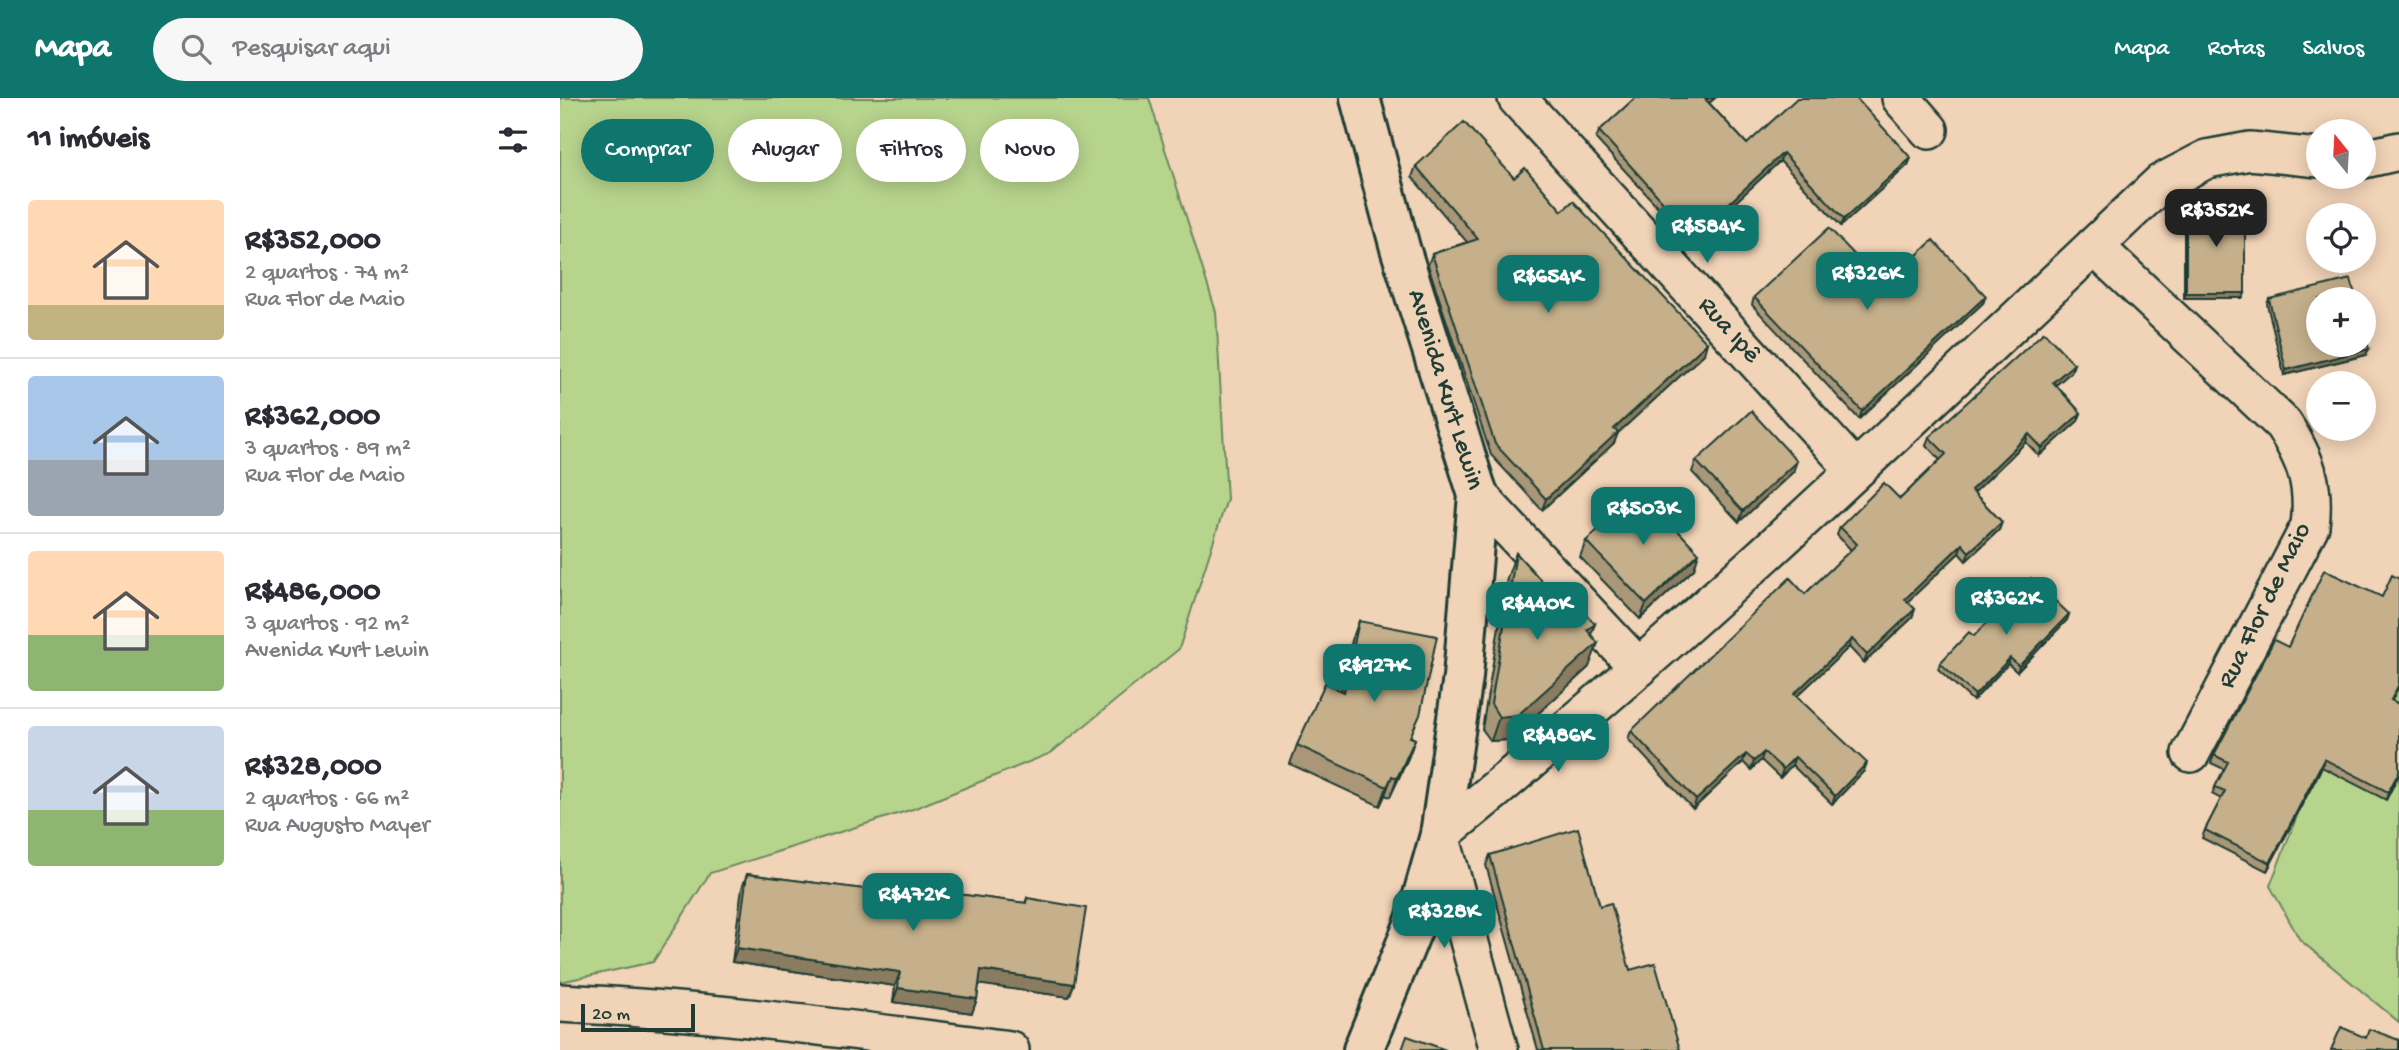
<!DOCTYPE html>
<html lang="pt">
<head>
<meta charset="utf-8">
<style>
  :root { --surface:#fff; --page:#f7f7f7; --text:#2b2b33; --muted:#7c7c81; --line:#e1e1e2; --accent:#0f766e }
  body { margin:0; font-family:"Gochi Hand",sans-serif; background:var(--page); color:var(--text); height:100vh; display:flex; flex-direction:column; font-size:26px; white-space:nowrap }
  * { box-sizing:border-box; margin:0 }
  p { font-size:23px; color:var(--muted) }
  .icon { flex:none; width:38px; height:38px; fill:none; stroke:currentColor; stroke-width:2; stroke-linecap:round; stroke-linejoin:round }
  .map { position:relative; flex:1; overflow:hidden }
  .details { display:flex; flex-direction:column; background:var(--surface); width:560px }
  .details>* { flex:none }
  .top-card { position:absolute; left:21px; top:21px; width:665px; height:63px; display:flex; gap:14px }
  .needle { width:46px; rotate:342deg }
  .tools { position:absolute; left:1746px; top:21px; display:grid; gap:14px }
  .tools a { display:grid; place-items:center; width:70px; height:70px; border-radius:50%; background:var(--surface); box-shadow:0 4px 18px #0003; font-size:35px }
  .scale { position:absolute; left:21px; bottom:18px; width:114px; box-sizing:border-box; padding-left:7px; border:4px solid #1f3d34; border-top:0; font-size:19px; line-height:24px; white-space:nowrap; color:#1f3d34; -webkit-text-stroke:5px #f1d3b7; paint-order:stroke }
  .price { position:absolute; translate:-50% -60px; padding:0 16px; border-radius:14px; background:var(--accent); color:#fff; font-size:23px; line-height:46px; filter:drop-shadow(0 2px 4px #0008) }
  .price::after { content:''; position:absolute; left:50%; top:42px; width:21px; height:16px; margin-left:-10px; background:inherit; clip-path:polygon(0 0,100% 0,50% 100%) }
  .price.current { background:#222; color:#fff }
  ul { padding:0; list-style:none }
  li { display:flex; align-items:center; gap:21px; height:175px; padding:0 28px }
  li+li { border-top:2px solid var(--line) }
  li span { display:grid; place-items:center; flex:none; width:196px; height:140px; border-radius:7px; color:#555 }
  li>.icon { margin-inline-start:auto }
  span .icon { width:84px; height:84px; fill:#fffc; stroke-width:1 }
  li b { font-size:30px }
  h2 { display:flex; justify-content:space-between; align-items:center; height:84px; padding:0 28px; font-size:30px }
  .pill { padding:0 24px; border-radius:32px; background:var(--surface); box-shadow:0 4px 18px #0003; font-size:24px; line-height:63px }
  .pill.current { background:var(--accent); color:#fff }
  header { display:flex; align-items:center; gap:42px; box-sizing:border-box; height:98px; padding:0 35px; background:var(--accent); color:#fff }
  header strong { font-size:33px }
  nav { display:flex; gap:38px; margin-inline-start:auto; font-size:24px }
  .search { width:490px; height:63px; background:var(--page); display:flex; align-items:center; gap:18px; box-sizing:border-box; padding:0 24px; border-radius:38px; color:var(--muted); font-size:26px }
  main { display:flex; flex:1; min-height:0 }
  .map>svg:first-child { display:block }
  .green { fill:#b7d48d; stroke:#6b8860; stroke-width:2 }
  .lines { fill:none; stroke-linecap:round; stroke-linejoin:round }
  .minor-casing { stroke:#1f3d34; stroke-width:42 }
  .secondary-casing { stroke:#1f3d34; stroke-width:44 }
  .minor { stroke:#f1d3b7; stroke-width:37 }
  .secondary { stroke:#f1d3b7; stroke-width:38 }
  .wall { fill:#a99778; stroke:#1f3d34; stroke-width:2 }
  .shaded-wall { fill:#8a7b61; stroke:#1f3d34; stroke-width:2 }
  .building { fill:#c5b08b; stroke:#1f3d34; stroke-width:2 }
  .labels { text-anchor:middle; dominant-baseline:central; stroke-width:5; stroke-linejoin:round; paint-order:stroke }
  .street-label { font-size:26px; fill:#1f3d34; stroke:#f1d3b7 }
</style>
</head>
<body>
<header>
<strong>Mapa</strong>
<div class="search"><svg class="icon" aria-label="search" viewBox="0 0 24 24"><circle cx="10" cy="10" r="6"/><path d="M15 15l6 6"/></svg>Pesquisar aqui</div>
<nav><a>Mapa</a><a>Rotas</a><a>Salvos</a></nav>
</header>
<main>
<section class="details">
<h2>11 imóveis<svg class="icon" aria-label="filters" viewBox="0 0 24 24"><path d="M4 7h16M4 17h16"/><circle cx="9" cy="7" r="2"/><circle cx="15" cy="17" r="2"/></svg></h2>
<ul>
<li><span style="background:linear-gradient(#ffd9b3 75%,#c2b280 0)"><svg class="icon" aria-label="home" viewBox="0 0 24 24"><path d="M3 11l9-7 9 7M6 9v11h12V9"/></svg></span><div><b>R$352,000</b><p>2 quartos · 74 m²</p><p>Rua Flor de Maio</p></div></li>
<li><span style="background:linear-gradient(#a9c7e8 60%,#9aa5b1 0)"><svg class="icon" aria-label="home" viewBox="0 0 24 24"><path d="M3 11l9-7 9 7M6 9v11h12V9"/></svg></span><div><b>R$362,000</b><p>3 quartos · 89 m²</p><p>Rua Flor de Maio</p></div></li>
<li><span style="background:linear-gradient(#ffd9b3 60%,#8fb573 0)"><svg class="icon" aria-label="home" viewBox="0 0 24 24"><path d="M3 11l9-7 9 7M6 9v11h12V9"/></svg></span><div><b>R$486,000</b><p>3 quartos · 92 m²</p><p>Avenida Kurt Lewin</p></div></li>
<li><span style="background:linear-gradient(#c9d6e8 60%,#8fb573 0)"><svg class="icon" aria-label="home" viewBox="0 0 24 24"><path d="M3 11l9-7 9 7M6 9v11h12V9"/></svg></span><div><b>R$328,000</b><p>2 quartos · 66 m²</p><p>Rua Augusto Mayer</p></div></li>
</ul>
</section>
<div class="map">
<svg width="1839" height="952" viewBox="0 0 1839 952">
  <rect width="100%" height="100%" fill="#f1d3b7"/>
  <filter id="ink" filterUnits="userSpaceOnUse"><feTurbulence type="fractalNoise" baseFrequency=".0143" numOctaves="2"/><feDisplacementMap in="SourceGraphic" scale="14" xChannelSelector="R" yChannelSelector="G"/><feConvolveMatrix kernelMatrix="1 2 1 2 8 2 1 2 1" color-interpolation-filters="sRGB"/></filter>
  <g filter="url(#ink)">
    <path class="green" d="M 0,0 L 589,0 L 656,214 L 667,401 L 619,551 L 491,655 L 353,711 L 150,775 L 93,864 L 0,884 Z
      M 1839,489 L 1839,924 L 1740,842 L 1710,788 L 1752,679 Z"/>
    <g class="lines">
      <defs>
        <path id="minor" d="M 957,0 L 1295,372
          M 1341,0 L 1369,32
          M 1804,61 L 1839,53
          M 1534,148 L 1723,326 C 1746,362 1755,386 1750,428 L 1631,655
          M 918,397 L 1079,570
          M 0,905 C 151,912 300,933 450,952
          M 939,952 L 880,737 C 1132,534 1365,307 1601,85 L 1647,61 L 1690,53 L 1759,60"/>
        <path id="secondary" d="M 800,0 L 840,150 L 918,397 L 903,579 L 880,737 L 856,822 L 803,952"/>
      </defs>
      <use href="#minor" class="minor-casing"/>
      <use href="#secondary" class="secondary-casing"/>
      <use href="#minor" class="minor"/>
      <use href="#secondary" class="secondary"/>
    </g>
    <path class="wall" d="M 1075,0 L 1155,0 L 1149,5 L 1187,46 L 1351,60 L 1348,67 L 1281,128 L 1220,63 L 1131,145 L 1036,41 L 1039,33 Z
      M 856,68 L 954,80 L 1002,113 L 1144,256 L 1058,335 L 1054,345 L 982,412 L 931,357 L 868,167 L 872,156 L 907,144 L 852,79 Z
      M 1626,107 L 1685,195 L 1683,200 L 1624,200 L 1624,112 Z
      M 1324,188 L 1423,205 L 1299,321 L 1192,207 L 1194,199 Z
      M 1709,201 L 1806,257 L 1724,277 L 1707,206 Z
      M 1514,266 L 1511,274 L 1496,287 L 1521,315 L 1518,323 L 1479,358 L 1466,344 L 1414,395 L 1442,424 L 1439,432 L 1406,463 L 1399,455 L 1347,504 L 1355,511 L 1352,520 L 1304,565 L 1289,549 L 1237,598 L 1304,673 L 1272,706 L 1232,667 L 1220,680 L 1201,662 L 1191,672 L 1183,664 L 1133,711 L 1068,641 L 1071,633 L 1245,496 L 1291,452 L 1277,437 L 1280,429 L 1340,401 L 1380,362 L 1366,347 L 1369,339 Z
      M 1136,363 L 1233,374 L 1179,424 L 1132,374 Z
      M 1026,443 L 1134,471 L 1080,521 L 1020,459 Z
      M 956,455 L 1031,537 L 1029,569 L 949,642 L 931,643 L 922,631 L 947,480 Z
      M 1839,481 L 1839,588 L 1832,602 L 1839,606 L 1839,676 L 1826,702 L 1762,669 L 1707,773 L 1642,740 L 1645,732 L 1661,701 L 1652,696 L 1664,671 L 1651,665 L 1654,657 L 1728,549 L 1822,499 Z
      M 1509,516 L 1507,522 L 1457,574 L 1448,566 L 1413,603 L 1378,571 L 1380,565 L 1414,538 Z
      M 799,523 L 851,639 L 855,641 L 848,660 L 830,699 L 825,697 L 820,708 L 730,666 L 737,647 L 781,592 L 792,542 Z
      M 930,757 L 1040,808 L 1070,872 L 1120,952 L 978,952 L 926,767 Z
      M 187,776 L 349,797 L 352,790 L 465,805 L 467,800 L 514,886 L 509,899 L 419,886 L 417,901 L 412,915 L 333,904 L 335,888 L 172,864 L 182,790 Z"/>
    <path class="shaded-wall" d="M 1148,0 L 1155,0 L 1143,10 L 1146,2 Z
      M 1223,55 L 1220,63 L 1131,145 L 1134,138 Z
      M 1351,60 L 1348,67 L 1281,128 L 1284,121 Z
      M 1626,195 L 1685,195 L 1683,200 L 1624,200 Z
      M 1426,198 L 1423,205 L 1299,321 L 1302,313 Z
      M 1147,245 L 1144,256 L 1058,335 L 1054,345 L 982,412 L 986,401 L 1054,331 Z
      M 1809,251 L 1806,257 L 1724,277 L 1726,272 Z
      M 1514,266 L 1511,274 L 1490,292 L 1493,284 Z
      M 1521,315 L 1518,323 L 1479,358 L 1482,350 Z
      M 1469,336 L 1466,344 L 1408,400 L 1411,392 Z
      M 1237,363 L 1233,374 L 1179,424 L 1183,413 Z
      M 1442,424 L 1439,432 L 1406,463 L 1409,454 Z
      M 1402,446 L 1399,455 L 1342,509 L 1345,501 Z
      M 1139,455 L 1134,471 L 1080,521 L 1086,506 Z
      M 1355,511 L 1352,520 L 1304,565 L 1307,557 Z
      M 1509,516 L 1507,522 L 1457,574 L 1459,568 Z
      M 1035,526 L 1026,550 L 1027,532 Z
      M 1292,541 L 1289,549 L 1231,604 L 1234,596 Z
      M 1038,545 L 1029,569 L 949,642 L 931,643 L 939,619 Z
      M 1450,560 L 1448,566 L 1413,603 L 1415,597 Z
      M 855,641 L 848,660 L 830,699 L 837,680 Z
      M 1204,654 L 1201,662 L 1191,672 L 1194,663 Z
      M 1186,656 L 1183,664 L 1133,711 L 1136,702 Z
      M 1235,659 L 1232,667 L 1220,680 L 1223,671 Z
      M 1764,661 L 1762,669 L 1707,773 L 1710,765 Z
      M 1307,665 L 1304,673 L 1272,706 L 1275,698 Z
      M 1839,674 L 1839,676 L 1826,702 L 1828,694 Z
      M 832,678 L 825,697 L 820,708 L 827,689 Z
      M 177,850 L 340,874 L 335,888 L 172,864 Z
      M 421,872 L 514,886 L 509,899 L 416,886 Z
      M 338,890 L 417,901 L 412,915 L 333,904 Z"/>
    <path class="building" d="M 1075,0 L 1148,0 L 1146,2 L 1187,46 L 1237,0 L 1296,0 L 1351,60 L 1284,121 L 1223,55 L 1134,138 L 1039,33 Z
      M 904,24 L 954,80 L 965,70 L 1002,113 L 1013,103 L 1147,245 L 1054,331 L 1058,334 L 986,401 L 935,346 L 872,156 L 918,141 L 856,68 Z
      M 1685,106 L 1685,195 L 1626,195 L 1626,107 Z
      M 1269,130 L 1324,188 L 1373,142 L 1426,198 L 1302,313 L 1194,199 Z
      M 1791,181 L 1796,201 L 1759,201 L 1759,247 L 1804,247 L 1804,234 L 1809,251 L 1726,272 L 1709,201 Z
      M 1484,234 L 1514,266 L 1493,284 L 1521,315 L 1482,350 L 1469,336 L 1411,392 L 1442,424 L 1409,454 L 1402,446 L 1345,501 L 1355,511 L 1307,557 L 1292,541 L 1234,596 L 1307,665 L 1275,698 L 1235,659 L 1223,671 L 1204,654 L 1194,663 L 1186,656 L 1136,702 L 1071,633 L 1230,480 L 1245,496 L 1297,446 L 1280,429 L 1324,385 L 1340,401 L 1386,356 L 1369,339 Z
      M 1191,313 L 1237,363 L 1183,413 L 1136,363 Z
      M 1080,392 L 1139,455 L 1086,506 L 1026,443 Z
      M 956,455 L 999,502 L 1007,496 L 1035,526 L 1027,532 L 1038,545 L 958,617 L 939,619 L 931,606 Z
      M 1764,472 L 1822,499 L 1832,477 L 1839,481 L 1839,586 L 1831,602 L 1839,606 L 1839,674 L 1828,694 L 1764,661 L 1710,765 L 1645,732 L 1665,693 L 1655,689 L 1668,664 L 1654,657 L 1714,542 L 1728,549 Z
      M 1471,480 L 1509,516 L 1459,568 L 1450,560 L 1415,597 L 1380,565 L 1409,534 L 1414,538 Z
      M 799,523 L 877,538 L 860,617 L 850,639 L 855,641 L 837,680 L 832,678 L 827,689 L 737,647 L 765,585 L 784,594 Z
      M 1018,730 L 1040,808 L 1051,805 L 1070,872 L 1095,865 L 1120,952 L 984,952 L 930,757 Z
      M 187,776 L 351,797 L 352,790 L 466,805 L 467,800 L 526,810 L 514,886 L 421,872 L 417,901 L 338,890 L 340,874 L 177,850 Z
      M 1781,929 L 1806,940 L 1809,931 L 1839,942 L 1839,952 L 1771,952 Z
      M 847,938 L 886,952 L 842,952 Z"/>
  </g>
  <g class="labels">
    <g class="street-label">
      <text transform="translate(1168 233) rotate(48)">Rua Ipê</text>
      <text transform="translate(884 292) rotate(73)">Avenida Kurt Lewin</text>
      <text transform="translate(1706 508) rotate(-64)">Rua Flor de Maio</text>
    </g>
  </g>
</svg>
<div class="tools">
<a><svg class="needle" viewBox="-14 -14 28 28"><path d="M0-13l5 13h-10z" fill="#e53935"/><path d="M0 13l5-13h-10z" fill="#7c7c81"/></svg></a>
<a><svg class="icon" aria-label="locate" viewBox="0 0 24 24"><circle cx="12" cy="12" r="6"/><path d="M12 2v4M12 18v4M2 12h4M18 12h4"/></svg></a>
<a>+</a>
<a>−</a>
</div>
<div class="scale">20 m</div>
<b class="price current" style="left:1656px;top:151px">R$352K</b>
<b class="price" style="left:1147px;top:167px">R$584K</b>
<b class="price" style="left:1307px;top:214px">R$326K</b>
<b class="price" style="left:988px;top:217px">R$654K</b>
<b class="price" style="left:1083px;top:449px">R$503K</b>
<b class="price" style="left:1446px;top:539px">R$362K</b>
<b class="price" style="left:977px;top:544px">R$440K</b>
<b class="price" style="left:814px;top:606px">R$927K</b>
<b class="price" style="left:998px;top:676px">R$486K</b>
<b class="price" style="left:353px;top:835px">R$472K</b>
<b class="price" style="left:884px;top:852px">R$328K</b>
<div class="top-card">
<a class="pill current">Comprar</a>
<a class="pill">Alugar</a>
<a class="pill">Filtros</a>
<a class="pill">Novo</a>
</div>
</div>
</main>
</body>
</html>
